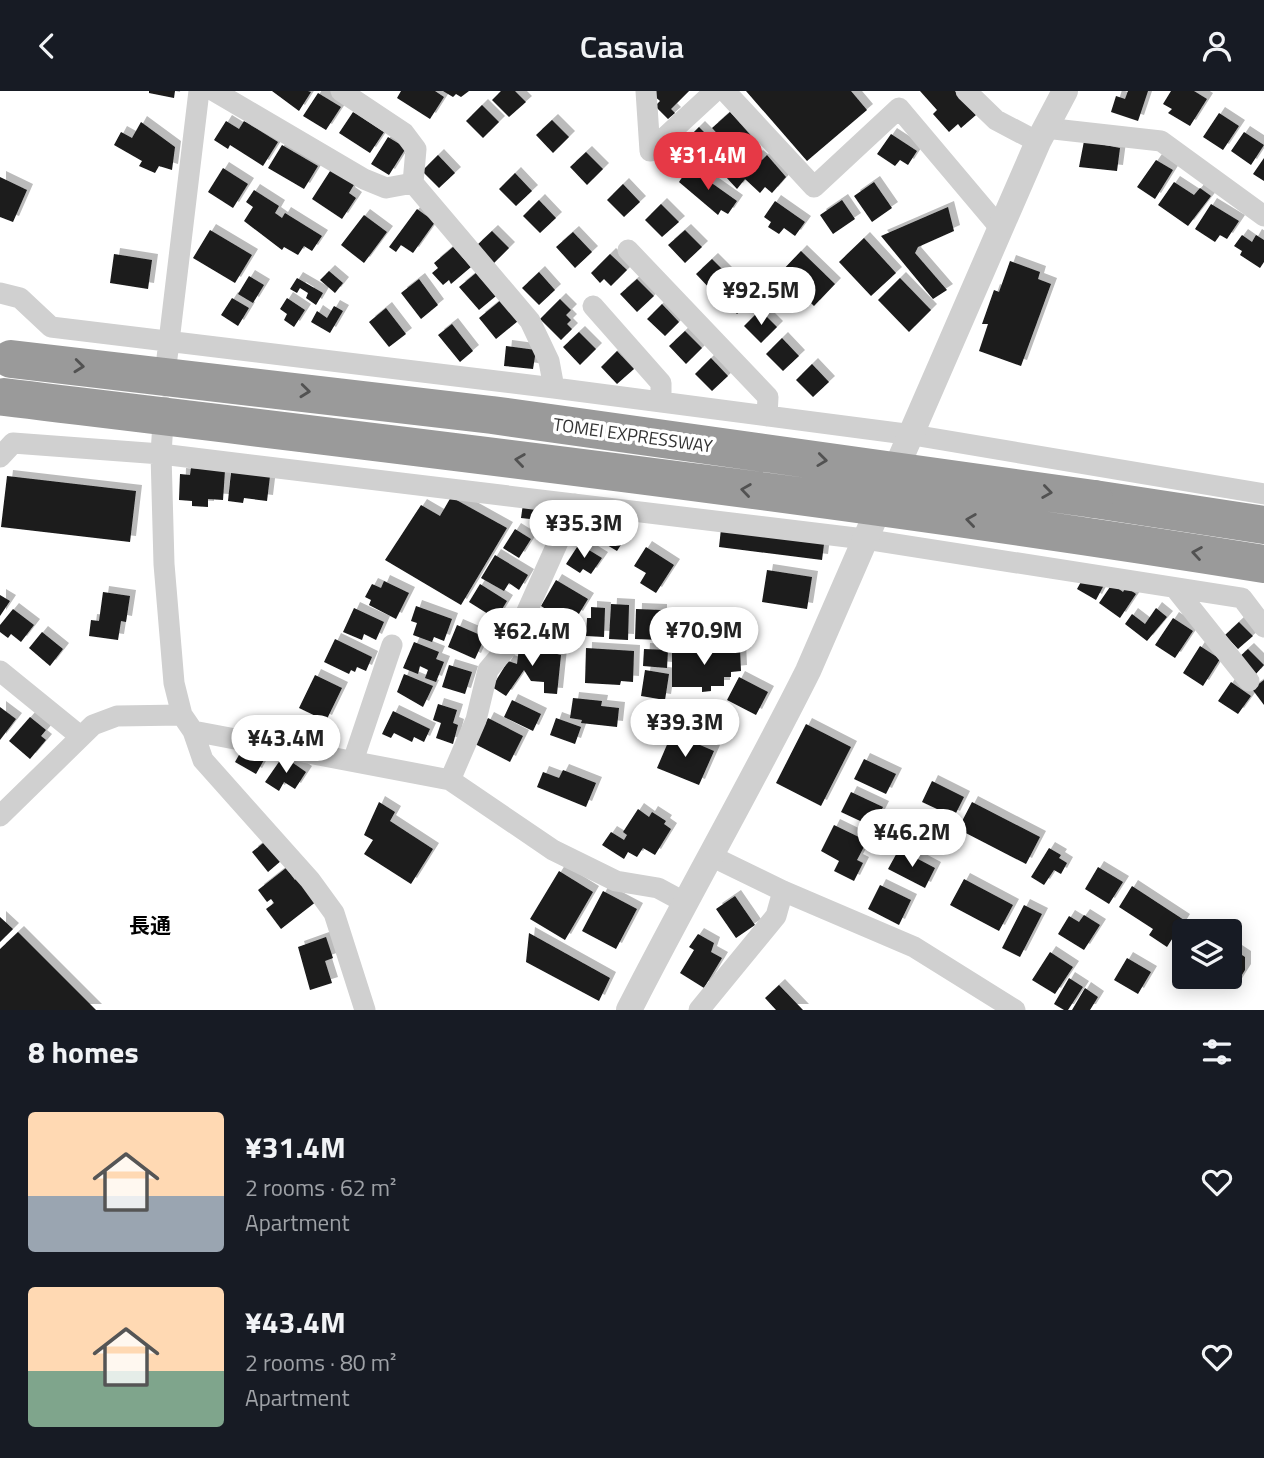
<!DOCTYPE html>
<html lang="en">
<head>
<meta charset="utf-8">
<style>
  :root { --surface:#171b24; --page:#20242c; --text:#f1f3f6; --muted:#9ea1a6; --accent:#e63946 }
  body { margin:0; font-family:"Titillium Web","Noto Sans JP",sans-serif; background:var(--page); color:var(--text); height:100vh; display:flex; flex-direction:column; font-size:26px; white-space:nowrap }
  * { box-sizing:border-box; margin:0 }
  p { font-size:23px; color:var(--muted) }
  .icon { flex:none; width:38px; height:38px; fill:none; stroke:currentColor; stroke-width:2; stroke-linecap:round; stroke-linejoin:round }
  .map { position:relative; height:919px; overflow:hidden }
  .panel { display:flex; flex-direction:column; background:var(--surface); flex:1 }
  .panel>* { flex:none }
  .tools { position:absolute; left:1172px; top:828px; display:grid; gap:14px }
  .tools a { display:grid; place-items:center; width:70px; height:70px; border-radius:7px; background:var(--surface); box-shadow:0 4px 18px #0003; font-size:35px }
  .price { position:absolute; translate:-50% -60px; padding:0 16px; border-radius:24px; background:#fff; color:#222; font-size:23px; line-height:46px; filter:drop-shadow(0 2px 4px #0008) }
  .price::after { content:''; position:absolute; left:50%; top:42px; width:21px; height:16px; margin-left:-10px; background:inherit; clip-path:polygon(0 0,100% 0,50% 100%) }
  .price.current { background:var(--accent); color:#fff }
  ul { padding:0; list-style:none }
  li { display:flex; align-items:center; gap:21px; height:175px; padding:0 28px }
  li span { display:grid; place-items:center; flex:none; width:196px; height:140px; border-radius:7px; color:#555 }
  li>.icon { margin-inline-start:auto }
  span .icon { width:84px; height:84px; fill:#fffc; stroke-width:1 }
  li b { font-size:30px }
  h2 { display:flex; justify-content:space-between; align-items:center; height:84px; padding:0 28px; font-size:30px }
  header { display:flex; justify-content:space-between; align-items:center; height:91px; padding:0 28px; background:var(--surface); font-size:32px; font-weight:600 }
  .map>svg:first-child { display:block }
  .building { fill:#1a1a1a; filter:url(#shadow) }
  .lines { fill:none; stroke-linecap:round; stroke-linejoin:round }
  .minor { stroke:#d0d0d0; stroke-width:21 }
  .tertiary { stroke:#d0d0d0; stroke-width:26 }
  .motorway { stroke:#9a9a9a; stroke-width:38 }
  .motorway-bridge { stroke:#9a9a9a; stroke-width:38 }
  .oneway { stroke:#525252 }
  .labels { text-anchor:middle; dominant-baseline:central; stroke-width:7; stroke-linejoin:round; paint-order:stroke }
  .street-label { font-size:18px; fill:#333; stroke:#fff }
  .quarter-label { font-size:21px; font-weight:bold; fill:#000; stroke:#fff }
</style>
</head>
<body>
<header><svg class="icon" aria-label="back" viewBox="0 0 24 24"><path d="M15 5l-7 7 7 7"/></svg>Casavia<svg class="icon" aria-label="person" viewBox="0 0 24 24"><circle cx="12" cy="8" r="4"/><path d="M4 21q1-7 8-7t8 7"/></svg></header>
<div class="map">
<svg width="1264" height="919" viewBox="0 0 1264 919">
  <defs>
    <filter id="shadow"><feDropShadow dx="6" dy="-6" stdDeviation="0" flood-color="#0004"/></filter>
  </defs>
  <rect width="100%" height="100%" fill="#fff"/>
  <path class="building" d="M 149,0 L 175,0 L 174,7 L 149,2 Z
    M 272,0 L 308,0 L 311,1 L 299,20 Z
    M 401,0 L 435,0 L 444,6 L 430,28 L 397,7 Z
    M 443,0 L 469,0 L 461,6 L 456,3 L 453,6 Z
    M 501,0 L 515,0 L 526,11 L 509,26 L 492,9 Z
    M 655,0 L 689,0 L 671,18 L 675,22 L 668,28 L 655,15 L 660,10 L 652,3 Z
    M 746,0 L 851,0 L 867,19 L 807,70 Z
    M 920,0 L 955,0 L 976,24 L 961,37 L 958,33 L 949,41 L 933,23 L 937,19 Z
    M 1128,0 L 1148,0 L 1138,30 L 1111,21 L 1116,5 L 1125,8 Z
    M 1171,0 L 1194,0 L 1207,8 L 1190,35 L 1168,22 L 1172,18 L 1163,13 Z
    M 318,2 L 341,16 L 326,39 L 303,25 Z
    M 482,14 L 499,31 L 483,47 L 466,30 Z
    M 353,21 L 384,41 L 370,62 L 339,42 Z
    M 730,21 L 754,48 L 737,64 L 712,37 Z
    M 1219,22 L 1239,35 L 1223,59 L 1203,46 Z
    M 552,29 L 569,46 L 553,62 L 536,44 Z
    M 226,30 L 239,38 L 244,30 L 278,51 L 263,75 L 230,54 L 228,58 L 214,49 Z
    M 141,31 L 175,56 L 172,79 L 159,75 L 155,82 L 139,75 L 142,70 L 114,54 L 121,41 L 132,47 Z
    M 699,36 L 711,48 L 691,67 L 680,55 Z
    M 1244,41 L 1264,54 L 1251,74 L 1231,60 Z
    M 891,43 L 917,60 L 908,74 L 900,69 L 895,75 L 877,63 Z
    M 388,46 L 406,57 L 389,84 L 371,73 Z
    M 1084,50 L 1120,57 L 1117,80 L 1079,76 Z
    M 282,54 L 318,75 L 304,98 L 268,77 Z
    M 713,58 L 720,67 L 704,79 L 697,70 Z
    M 586,61 L 603,78 L 587,94 L 570,76 Z
    M 438,64 L 455,82 L 439,97 L 422,80 Z
    M 767,64 L 786,86 L 772,102 L 765,96 L 760,102 L 745,88 L 737,98 L 726,86 L 746,66 L 751,70 L 757,65 L 762,69 Z
    M 1264,67 L 1264,90 L 1253,83 Z
    M 1156,69 L 1173,79 L 1155,108 L 1137,96 Z
    M 689,76 L 737,110 L 728,123 L 721,119 L 718,124 L 679,91 Z
    M 223,77 L 248,93 L 233,117 L 208,101 Z
    M 332,77 L 355,92 L 349,102 L 356,107 L 342,128 L 312,108 Z
    M 515,82 L 532,100 L 516,115 L 499,98 Z
    M 0,86 L 27,99 L 13,131 L 0,126 Z
    M 874,91 L 892,117 L 872,131 L 854,105 Z
    M 1174,91 L 1194,104 L 1200,97 L 1211,105 L 1188,135 L 1158,114 Z
    M 623,93 L 640,111 L 624,126 L 607,109 Z
    M 254,99 L 279,115 L 275,122 L 282,127 L 285,122 L 322,145 L 312,160 L 304,155 L 298,164 L 284,156 L 282,159 L 244,130 L 253,116 L 246,111 Z
    M 539,109 L 556,127 L 540,142 L 523,125 Z
    M 842,109 L 855,128 L 833,143 L 820,124 Z
    M 775,110 L 805,131 L 795,145 L 784,137 L 779,143 L 768,136 L 771,131 L 764,126 Z
    M 661,113 L 679,131 L 662,146 L 645,129 Z
    M 1211,113 L 1239,130 L 1227,148 L 1220,144 L 1215,151 L 1195,138 Z
    M 948,116 L 954,140 L 918,156 L 915,162 L 947,199 L 933,208 L 881,145 Z
    M 417,118 L 435,131 L 413,162 L 401,154 L 396,161 L 389,156 Z
    M 364,124 L 387,141 L 364,172 L 341,154 Z
    M 210,139 L 252,164 L 235,192 L 193,167 Z
    M 685,139 L 702,156 L 685,172 L 668,154 Z
    M 492,140 L 509,157 L 493,173 L 476,155 Z
    M 573,141 L 592,161 L 575,177 L 556,156 Z
    M 1242,144 L 1252,151 L 1256,144 L 1264,149 L 1264,171 L 1260,177 L 1240,164 L 1242,160 L 1234,155 Z
    M 864,147 L 896,182 L 871,205 L 839,171 Z
    M 453,156 L 471,176 L 451,193 L 449,189 L 443,194 L 432,182 L 438,177 L 434,172 Z
    M 801,160 L 835,193 L 814,215 L 780,182 Z
    M 114,163 L 152,169 L 148,198 L 110,192 Z
    M 610,163 L 627,179 L 611,195 L 604,188 L 600,192 L 591,182 Z
    M 712,168 L 729,185 L 713,201 L 696,183 Z
    M 1010,170 L 1040,181 L 1038,188 L 1051,193 L 1021,275 L 979,260 L 988,233 L 982,233 L 994,199 L 999,201 Z
    M 329,180 L 343,192 L 335,202 L 320,189 Z
    M 539,181 L 555,199 L 539,214 L 522,197 Z
    M 476,182 L 496,205 L 479,219 L 459,196 Z
    M 249,185 L 264,194 L 253,212 L 238,203 Z
    M 297,187 L 323,202 L 316,214 L 306,207 L 308,202 L 300,197 L 297,202 L 290,198 Z
    M 900,187 L 931,219 L 909,241 L 878,209 Z
    M 419,188 L 438,214 L 421,228 L 401,202 Z
    M 637,188 L 654,205 L 637,221 L 620,203 Z
    M 737,190 L 754,207 L 737,223 L 721,206 Z
    M 232,207 L 249,217 L 238,235 L 221,224 Z
    M 287,207 L 305,219 L 294,236 L 284,229 L 287,223 L 280,218 Z
    M 560,208 L 571,219 L 566,224 L 571,229 L 567,233 L 572,238 L 561,249 L 540,228 Z
    M 501,209 L 518,230 L 496,248 L 479,227 Z
    M 662,213 L 679,231 L 665,245 L 647,228 Z
    M 334,215 L 343,220 L 330,242 L 311,231 L 317,220 L 327,227 Z
    M 386,217 L 406,243 L 389,256 L 369,231 Z
    M 760,219 L 777,236 L 761,252 L 744,235 Z
    M 452,233 L 473,260 L 460,271 L 438,244 Z
    M 685,240 L 702,257 L 686,273 L 669,255 Z
    M 579,241 L 596,258 L 580,274 L 563,256 Z
    M 782,247 L 799,265 L 783,280 L 766,263 Z
    M 506,255 L 536,259 L 533,278 L 504,275 Z
    M 617,260 L 634,278 L 617,293 L 601,276 Z
    M 711,267 L 728,285 L 712,300 L 695,283 Z
    M 812,273 L 829,291 L 813,306 L 796,289 Z
    M 191,377 L 225,379 L 223,409 L 208,408 L 208,416 L 192,415 L 192,410 L 179,409 L 180,383 L 190,384 Z
    M 231,381 L 270,385 L 267,410 L 244,407 L 243,412 L 228,410 Z
    M 7,385 L 136,400 L 130,451 L 1,436 Z
    M 451,406 L 507,437 L 461,514 L 385,469 L 421,414 L 440,425 Z
    M 523,413 L 556,418 L 553,437 L 530,434 L 530,428 L 521,427 Z
    M 599,425 L 628,443 L 617,460 L 587,442 Z
    M 515,438 L 531,448 L 519,467 L 503,457 Z
    M 721,438 L 824,453 L 822,469 L 719,456 Z
    M 579,453 L 602,467 L 591,483 L 583,478 L 580,482 L 566,473 Z
    M 646,456 L 674,474 L 656,502 L 640,492 L 646,482 L 634,475 Z
    M 495,464 L 528,484 L 519,499 L 509,492 L 504,500 L 481,487 Z
    M 767,479 L 812,486 L 807,518 L 762,511 Z
    M 556,489 L 588,508 L 577,526 L 570,522 L 565,530 L 541,515 Z
    M 1082,489 L 1105,492 L 1096,509 L 1077,498 Z
    M 384,490 L 409,502 L 396,528 L 369,514 L 371,509 L 365,506 L 372,493 L 381,497 Z
    M 480,493 L 507,510 L 496,528 L 469,511 Z
    M 1112,493 L 1123,501 L 1126,496 L 1136,503 L 1120,527 L 1099,512 Z
    M 103,501 L 130,505 L 126,531 L 121,530 L 118,549 L 89,545 L 91,529 L 99,530 Z
    M 0,504 L 10,510 L 0,525 Z
    M 611,513 L 629,514 L 628,549 L 609,548 Z
    M 416,515 L 452,528 L 444,550 L 434,546 L 432,551 L 413,544 L 417,532 L 411,530 Z
    M 591,516 L 605,517 L 604,546 L 586,545 L 587,527 L 591,527 Z
    M 354,517 L 384,531 L 376,549 L 364,543 L 362,549 L 343,541 Z
    M 1156,517 L 1167,526 L 1147,550 L 1125,533 L 1132,523 L 1145,533 Z
    M 13,518 L 34,534 L 21,551 L 11,543 L 8,547 L 0,541 L 0,534 Z
    M 636,518 L 661,519 L 661,549 L 635,548 Z
    M 1173,527 L 1193,540 L 1175,567 L 1155,554 Z
    M 1239,531 L 1253,545 L 1238,558 L 1225,544 Z
    M 457,534 L 485,546 L 475,568 L 448,556 Z
    M 42,541 L 63,558 L 50,575 L 29,557 Z
    M 335,548 L 372,566 L 366,580 L 357,576 L 355,581 L 351,579 L 349,583 L 324,571 Z
    M 520,549 L 555,555 L 553,562 L 561,564 L 557,603 L 544,602 L 544,591 L 531,590 L 524,579 L 506,605 L 492,596 L 508,570 L 517,573 Z
    M 414,551 L 439,561 L 436,568 L 444,571 L 436,591 L 425,587 L 428,579 L 420,575 L 418,583 L 403,577 Z
    M 1200,555 L 1220,568 L 1203,595 L 1183,582 Z
    M 586,557 L 634,560 L 633,591 L 621,590 L 620,594 L 585,592 Z
    M 644,558 L 668,559 L 667,577 L 643,575 Z
    M 672,558 L 740,558 L 741,580 L 731,581 L 731,586 L 724,586 L 724,595 L 711,595 L 711,600 L 702,601 L 702,596 L 672,596 Z
    M 1248,558 L 1264,574 L 1255,584 L 1238,567 Z
    M 449,574 L 472,581 L 465,603 L 442,596 Z
    M 645,579 L 669,583 L 665,609 L 641,605 Z
    M 404,583 L 433,595 L 423,616 L 397,601 Z
    M 315,584 L 342,597 L 326,630 L 299,617 Z
    M 739,586 L 768,601 L 756,624 L 727,609 Z
    M 1264,589 L 1264,614 L 1252,598 Z
    M 1231,591 L 1251,605 L 1238,623 L 1218,610 Z
    M 573,607 L 602,610 L 601,615 L 619,617 L 617,636 L 581,632 L 582,629 L 570,627 Z
    M 512,609 L 541,623 L 533,640 L 504,626 Z
    M 438,613 L 457,619 L 453,632 L 458,634 L 453,653 L 436,647 L 441,632 L 433,629 Z
    M 0,616 L 16,628 L 0,649 Z
    M 393,620 L 430,638 L 424,651 L 414,646 L 412,651 L 394,642 L 391,647 L 382,643 Z
    M 30,626 L 46,639 L 41,645 L 46,649 L 30,668 L 9,650 Z
    M 488,627 L 523,645 L 510,671 L 475,653 Z
    M 556,627 L 581,636 L 575,653 L 550,644 Z
    M 806,633 L 851,656 L 821,715 L 776,692 Z
    M 672,642 L 714,660 L 699,694 L 657,677 Z
    M 244,655 L 269,660 L 256,683 L 235,671 Z
    M 283,665 L 306,681 L 295,698 L 284,691 L 279,700 L 265,691 Z
    M 864,668 L 896,683 L 886,703 L 854,688 Z
    M 563,679 L 596,692 L 586,716 L 537,696 L 543,681 L 559,687 Z
    M 932,690 L 964,706 L 954,726 L 922,711 Z
    M 851,701 L 883,716 L 873,736 L 841,721 Z
    M 379,711 L 395,721 L 390,730 L 433,758 L 411,793 L 364,763 L 373,749 L 364,744 Z
    M 972,711 L 1040,746 L 1026,773 L 958,738 Z
    M 638,718 L 649,726 L 652,721 L 666,730 L 664,733 L 671,738 L 655,764 L 643,757 L 637,766 L 628,761 L 624,768 L 602,754 L 611,741 L 624,749 L 627,744 L 623,741 Z
    M 919,727 L 948,742 L 938,762 L 909,747 Z
    M 834,734 L 867,750 L 857,769 L 863,772 L 854,790 L 834,780 L 839,770 L 821,760 Z
    M 267,749 L 282,769 L 268,781 L 252,761 Z
    M 1049,757 L 1061,764 L 1059,767 L 1067,772 L 1061,783 L 1054,779 L 1044,794 L 1031,786 Z
    M 899,758 L 935,777 L 925,797 L 888,778 Z
    M 1098,776 L 1123,791 L 1109,813 L 1085,798 Z
    M 286,777 L 295,789 L 298,785 L 317,810 L 281,838 L 266,818 L 274,812 L 271,808 L 267,811 L 258,799 Z
    M 559,780 L 593,801 L 565,849 L 530,828 Z
    M 964,788 L 1013,814 L 999,840 L 950,814 Z
    M 880,794 L 911,809 L 899,834 L 868,818 Z
    M 1132,795 L 1184,829 L 1167,856 L 1149,844 L 1153,838 L 1119,816 Z
    M 603,800 L 637,818 L 616,858 L 582,840 Z
    M 735,805 L 755,834 L 736,847 L 716,818 Z
    M 1024,814 L 1042,823 L 1020,866 L 1002,857 Z
    M 1084,824 L 1100,834 L 1084,859 L 1058,843 L 1069,825 L 1079,831 Z
    M 0,826 L 13,838 L 0,851 Z
    M 18,841 L 96,919 L 0,919 L 0,858 Z
    M 529,842 L 610,887 L 599,910 L 526,871 Z
    M 698,843 L 714,852 L 711,861 L 722,867 L 704,897 L 680,882 L 694,859 L 689,856 Z
    M 326,846 L 333,867 L 325,870 L 332,892 L 310,899 L 298,856 Z
    M 1230,856 L 1245,866 L 1245,879 L 1233,898 L 1213,886 L 1230,886 Z
    M 1050,861 L 1073,876 L 1055,903 L 1032,889 Z
    M 1127,867 L 1151,881 L 1138,903 L 1114,889 Z
    M 1069,887 L 1083,896 L 1068,919 L 1064,919 L 1054,913 Z
    M 779,894 L 803,919 L 776,919 L 765,907 Z
    M 1085,897 L 1098,906 L 1090,919 L 1072,919 Z"/>
  <g class="lines">
    <path class="minor" d="M 214,0 L 364,88 L 386,97 L 413,92
      M 341,0 L 404,42 L 416,58 L 413,92 L 530,230 L 549,270 L 554,297
      M 646,0 L 650,60
      M 725,0 L 814,96 L 899,17 L 1001,138
      M 966,0 L 996,29 L 1038,51
      M 1045,37 L 1161,50 L 1264,125
      M 650,60 L 715,0
      M 628,159 L 768,306 L 767,325
      M 0,202 L 20,207 L 51,236 L 554,297 L 913,344 L 1264,403
      M 593,215 L 661,292 L 661,311
      M 167,267 L 199,0
      M 164,316 L 161,363 L 164,473 L 174,592 L 182,624 L 193,640 L 203,669 L 310,789 L 334,822 L 365,919
      M 0,366 L 13,352 L 161,363 L 864,448 L 1242,507 L 1264,536
      M 1175,497 L 1249,590
      M 0,580 L 80,645
      M 193,640 L 450,689 L 553,759 L 616,790 L 658,797 L 684,811
      M 353,670 L 392,554
      M 450,689 L 476,629 L 488,579 L 515,547 L 575,413
      M 0,725 L 93,634 L 117,625 L 182,624
      M 709,764 L 783,800 L 914,856 L 1015,919
      M 699,919 L 776,825 L 783,800"/>
    <path class="tertiary" d="M 629,919 C 687,805 751,694 808,580 L 1038,51 L 1065,0"/>
    <path class="motorway" d="M 1094,408 L 1264,434"/>
    <path class="motorway-bridge" d="M 11,268 L 492,324 L 1094,408
      M 4,306 C 424,357 846,406 1264,473"/>
  </g>
  <defs><path id="oneway-chevron" d="M-2-3.5L2.5 0L-2 3.5" fill="none" stroke-width="1.6" stroke-linecap="round" stroke-linejoin="round" transform="scale(1.75)"/></defs>
  <g class="oneway">
    <use href="#oneway-chevron" transform="translate(79 275) rotate(6)"/>
    <use href="#oneway-chevron" transform="translate(305 300) rotate(6)"/>
    <use href="#oneway-chevron" transform="translate(520 369) rotate(-172)"/>
    <use href="#oneway-chevron" transform="translate(822 369) rotate(7)"/>
    <use href="#oneway-chevron" transform="translate(746 399) rotate(-172)"/>
    <use href="#oneway-chevron" transform="translate(1047 401) rotate(8)"/>
    <use href="#oneway-chevron" transform="translate(971 429) rotate(-172)"/>
    <use href="#oneway-chevron" transform="translate(1197 462) rotate(-171)"/>
  </g>
  <g class="labels">
    <g class="street-label">
      <text transform="translate(633 344) rotate(8)">TOMEI EXPRESSWAY</text>
    </g>
    <g class="quarter-label">
      <text x="150" y="834">長通</text>
    </g>
  </g>
</svg>
<div class="tools">
<a><svg class="icon" aria-label="layers" viewBox="0 0 24 24"><path d="M12 4l9 5-9 5-9-5zM3 14l9 5 9-5"/></svg></a>
</div>
<b class="price current" style="left:708px;top:101px">¥31.4M</b>
<b class="price" style="left:761px;top:236px">¥92.5M</b>
<b class="price" style="left:584px;top:469px">¥35.3M</b>
<b class="price" style="left:704px;top:576px">¥70.9M</b>
<b class="price" style="left:532px;top:577px">¥62.4M</b>
<b class="price" style="left:685px;top:668px">¥39.3M</b>
<b class="price" style="left:286px;top:684px">¥43.4M</b>
<b class="price" style="left:912px;top:778px">¥46.2M</b>
</div>
<section class="panel">
<h2>8 homes<svg class="icon" aria-label="filters" viewBox="0 0 24 24"><path d="M4 7h16M4 17h16"/><circle cx="9" cy="7" r="2"/><circle cx="15" cy="17" r="2"/></svg></h2>
<ul>
<li><span style="background:linear-gradient(#ffd9b3 60%,#9aa5b1 0)"><svg class="icon" aria-label="home" viewBox="0 0 24 24"><path d="M3 11l9-7 9 7M6 9v11h12V9"/></svg></span><div><b>¥31.4M</b><p>2 rooms · 62 m²</p><p>Apartment</p></div><svg class="icon" aria-label="heart" viewBox="0 0 24 24"><path d="M12 20l-8-8c-3-5 5-10 8-4 3-6 11-1 8 4z"/></svg></li>
<li><span style="background:linear-gradient(#ffd9b3 60%,#7fa58c 0)"><svg class="icon" aria-label="home" viewBox="0 0 24 24"><path d="M3 11l9-7 9 7M6 9v11h12V9"/></svg></span><div><b>¥43.4M</b><p>2 rooms · 80 m²</p><p>Apartment</p></div><svg class="icon" aria-label="heart" viewBox="0 0 24 24"><path d="M12 20l-8-8c-3-5 5-10 8-4 3-6 11-1 8 4z"/></svg></li>
</ul>
</section>
</body>
</html>
